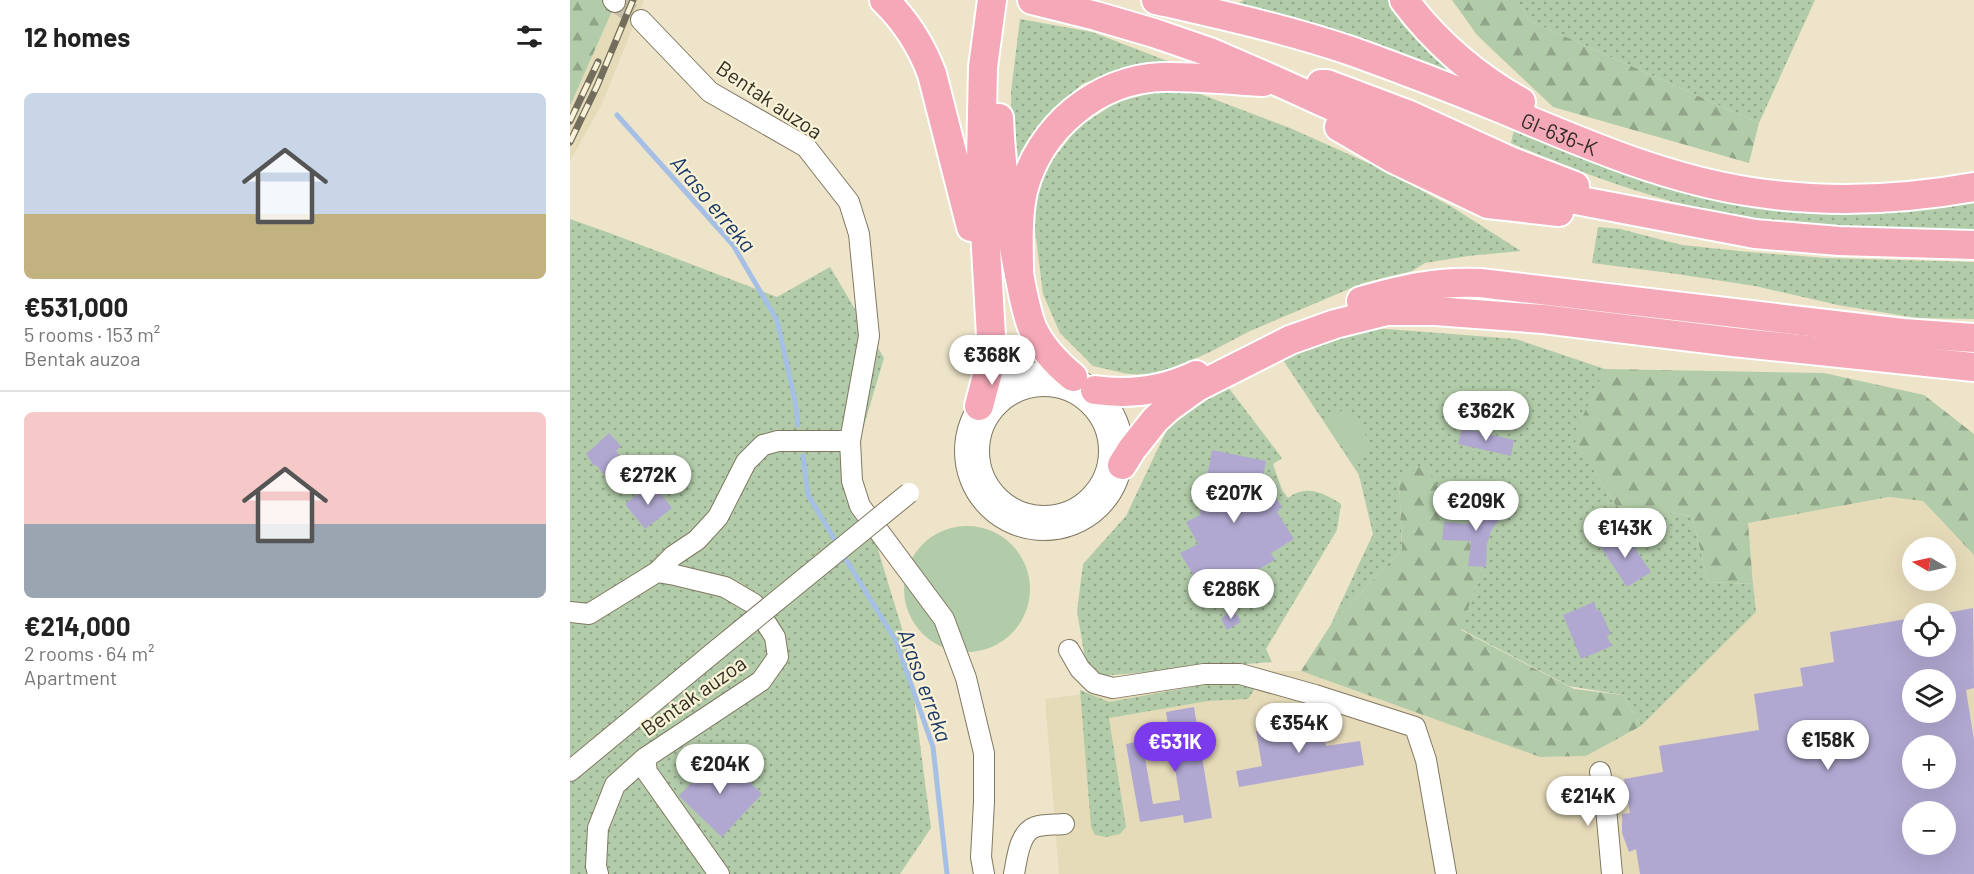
<!DOCTYPE html>
<html lang="en">
<head>
<meta charset="utf-8">
<style>
  :root { --surface:#fff; --page:#f2f2f2; --text:#222; --muted:#767676; --line:#e0e0e0; --accent:#7c3aed }
  body { margin:0; font-family:Barlow,sans-serif; background:var(--page); color:var(--text); height:100vh; display:flex; flex-direction:column; font-size:22px; white-space:nowrap }
  * { box-sizing:border-box; margin:0 }
  p { font-size:20px; color:var(--muted) }
  .icon { flex:none; width:33px; height:33px; fill:none; stroke:currentColor; stroke-width:2; stroke-linecap:round; stroke-linejoin:round }
  .map { position:relative; flex:1; overflow:hidden }
  .drawer { display:flex; flex-direction:column; background:var(--surface); width:570px }
  .drawer>* { flex:none }
  .needle { width:39px; rotate:279deg }
  .tools { position:absolute; left:1332px; top:537px; display:grid; gap:12px }
  .tools a { display:grid; place-items:center; width:54px; height:54px; border-radius:50%; background:var(--surface); box-shadow:0 6px 24px #0002; font-size:30px }
  .price { position:absolute; translate:-50% -51px; padding:0 14px; border-radius:21px; background:#fff; color:#222; font-size:20px; line-height:39px; filter:drop-shadow(0 2px 3px #0008) }
  .price::after { content:''; position:absolute; left:50%; top:36px; width:18px; height:14px; margin-left:-9px; background:inherit; clip-path:polygon(0 0,100% 0,50% 100%) }
  .price.on { background:var(--accent); color:#fff }
  ul { padding:0; list-style:none }
  li { display:grid; align-content:center; gap:12px; height:318px; padding:0 24px }
  li+li { border-top:2px solid var(--line) }
  li span { display:grid; place-items:center; height:186px; border-radius:9px; color:#555 }
  li>.icon { margin-inline-start:auto }
  span .icon { width:108px; height:108px; fill:#fffc; stroke-width:1 }
  li b { font-size:26px }
  h2 { display:flex; justify-content:space-between; align-items:center; height:72px; padding:0 24px; font-size:26px }
  main { display:flex; flex:1; min-height:0 }
  .map>svg:first-child { display:block }
  .built { fill:#e6dbb9; fill-rule:evenodd }
  .grass { fill:url(#grass-dots) }
  .forest { fill:url(#forest-firs) }
  .green { fill:#b2cca9 }
  .lines { fill:none; stroke-linecap:round; stroke-linejoin:round }
  .stream { stroke:#a6bfe4; stroke-width:5 }
  .building { fill:#b1a8d1; fill-rule:evenodd }
  .minor-tunnel { stroke:#c7bfa9; stroke-width:20; stroke-dasharray:20 10; stroke-linecap:butt }
  .minor-casing { stroke:#807861; stroke-width:22 }
  .highway-casing { stroke:#fff; stroke-width:32 }
  .minor { stroke:#fff; stroke-width:20 }
  .highway { stroke:#f5a8b7; stroke-width:28 }
  .rail-casing { stroke:#726d5d; stroke-width:7 }
  .rail { stroke:#faf2d7; stroke-width:4.5; stroke-dasharray:14; stroke-linecap:butt }
  .minor-bridge-casing { stroke:#807861; stroke-width:22; stroke-linecap:butt }
  .minor-bridge { stroke:#fff; stroke-width:20 }
  .labels { text-anchor:middle; dominant-baseline:central; stroke-width:4.5; stroke-linejoin:round; paint-order:stroke }
  .street-label { font-size:21px; fill:#302d23; stroke:#faf2d7 }
  .water-label { font-size:22px; font-style:italic; fill:#183765; stroke:#faf2d7 }
</style>
</head>
<body>
<main>
<section class="drawer">
<h2>12 homes<svg class="icon" aria-label="filters" viewBox="0 0 24 24"><path d="M4 7h16M4 17h16"/><circle cx="9" cy="7" r="2"/><circle cx="15" cy="17" r="2"/></svg></h2>
<ul>
<li><span style="background:linear-gradient(#c9d6e8 65%,#c2b280 0)"><svg class="icon" aria-label="home" viewBox="0 0 24 24"><path d="M3 11l9-7 9 7M6 9v11h12V9"/></svg></span><div><b>€531,000</b><p>5 rooms · 153 m²</p><p>Bentak auzoa</p></div></li>
<li><span style="background:linear-gradient(#f6c9c9 60%,#9aa5b1 0)"><svg class="icon" aria-label="home" viewBox="0 0 24 24"><path d="M3 11l9-7 9 7M6 9v11h12V9"/></svg></span><div><b>€214,000</b><p>2 rooms · 64 m²</p><p>Apartment</p></div></li>
</ul>
</section>
<div class="map">
<svg width="1404" height="874" viewBox="0 0 1404 874">
  <defs>
    <pattern id="grass-dots" width="8" height="8" patternUnits="userSpaceOnUse" patternTransform="scale(1.5)"><rect width="8" height="8" fill="#b2cca9"/><path d="M2 2h.1M6 6h.1" fill="none" stroke="#91a689" stroke-width="1.8" stroke-linecap="round"/></pattern>
    <pattern id="forest-firs" width="22" height="20" patternUnits="userSpaceOnUse" patternTransform="scale(1.5)"><rect width="22" height="20" fill="#b2cca9"/><path d="M5 1l3.5 6h-7zM16 11l3.5 6h-7z" fill="#91a689"/></pattern>
  </defs>
  <rect width="100%" height="100%" fill="#ede4ca"/>
  <path class="built" d="M 47,0 L 74,0 L 31,106 L 0,161 L 0,106 Z
    M 1320,497 L 1353,501 L 1404,555 L 1404,874 L 489,874 L 475,699 L 699,671 L 731,671 L 970,757 L 1016,756 L 1071,726 L 1186,612 L 1177,523 ZM 1342,548 L 1376,548 L 1376,580 L 1342,580 ZM 1342,614 L 1376,614 L 1376,646 L 1342,646 ZM 1342,680 L 1376,680 L 1376,712 L 1342,712 ZM 1342,746 L 1376,746 L 1376,778 L 1342,778 ZM 1342,812 L 1376,812 L 1376,844 L 1342,844 Z"/>
  <path class="grass" d="M 674,0 L 819,0 L 828,14 L 881,73 L 668,3 Z
    M 947,0 L 1245,0 L 1189,123 L 960,21 Z
    M 450,19 L 522,32 L 600,62 L 571,64 L 512,84 L 466,130 L 443,179 L 441,92 Z
    M 588,91 L 625,92 L 720,128 L 814,170 L 882,207 L 951,251 L 898,256 L 855,263 L 842,271 L 793,283 L 680,331 L 640,352 L 588,375 L 558,374 L 523,366 L 490,333 L 473,294 L 465,231 L 466,196 L 481,162 L 507,128 L 547,102 Z
    M 944,130 C 1019,161 1096,194 1177,206 C 1253,216 1329,209 1404,202 L 1404,232 C 1331,229 1257,228 1185,218 C 1170,215 1154,214 1139,211 C 1071,195 1005,171 941,143 Z
    M 0,219 L 37,232 L 207,297 L 260,267 L 314,358 L 287,449 L 295,496 L 309,553 L 337,645 L 361,828 L 330,874 L 0,874 Z
    M 1028,227 L 1050,229 L 1112,245 L 1179,252 L 1256,258 L 1404,262 L 1404,319 L 1347,318 L 1268,305 L 1185,286 L 1107,274 L 1022,263 Z
    M 791,327 L 946,339 L 1035,369 L 1004,438 L 1046,506 L 1122,516 L 1138,582 L 1183,584 L 1186,612 L 1071,726 L 1053,695 L 999,686 L 891,629 L 915,558 L 829,479 L 832,549 L 760,626 L 803,534 L 789,475 L 709,354 Z
    M 658,387 L 712,458 L 703,464 L 712,490 L 718,498 C 736,484 754,493 771,504 L 767,530 L 696,649 L 702,662 L 530,676 L 516,664 L 507,611 L 513,564 L 556,516 L 600,423 Z
    M 649,682 L 681,685 L 684,690 L 678,699 L 638,701 L 539,718 L 556,827 L 550,834 L 536,837 L 525,835 L 521,827 L 510,690 L 539,702 Z"/>
  <path class="forest" d="M 0,0 L 47,0 L 0,106 Z
    M 882,0 L 947,0 L 960,21 L 1189,123 L 1179,163 L 983,107 L 907,35 Z
    M 1035,369 L 1254,373 L 1354,395 L 1404,434 L 1404,555 L 1353,501 L 1319,497 L 1178,523 L 1183,584 L 1138,582 L 1122,516 L 1046,506 L 1003,437 Z
    M 853,464 L 915,558 L 891,630 L 1004,689 L 1053,695 L 1071,726 L 1016,756 L 970,757 L 731,671 L 760,626 L 832,549 L 829,479 Z"/>
  <path class="green" d="M 777,407 L 804,448 L 783,462 L 756,421 Z
    M334 589a63 63 0 1 1 126 0a63 63 0 1 1-126 0Z"/>
  <g class="lines">
    <path class="stream" d="M 47,115 L 163,245 L 207,320 L 225,401 L 228,425
      M 233,456 L 238,495 L 268,545
      M 272,553 L 326,641 L 363,747 L 377,874"/>
  </g>
  <path class="building" d="M 892,428 L 944,440 L 941,456 L 888,444 Z
    M 39,433 L 51,446 L 46,451 L 55,462 L 36,477 L 26,465 L 24,466 L 16,454 Z
    M 642,450 L 696,461 L 693,477 L 712,507 L 707,512 L 724,539 L 701,553 L 705,560 L 637,598 L 610,553 L 628,544 L 616,522 L 630,515 Z
    M 82,483 L 102,508 L 75,529 L 55,504 Z
    M 919,498 L 936,510 L 921,531 L 917,544 L 916,567 L 898,566 L 901,541 L 872,540 L 874,522 L 897,524 L 904,521 Z
    M 1053,531 L 1081,572 L 1057,587 L 1030,546 Z
    M 1024,602 L 1027,611 L 1030,610 L 1041,634 L 1037,636 L 1042,646 L 1011,659 L 993,615 Z
    M 663,608 L 671,622 L 657,630 L 651,619 Z
    M 1403,608 L 1404,688 L 1396,690 L 1404,740 L 1404,874 L 1070,874 L 1066,849 L 1059,852 L 1052,833 L 1052,814 L 1060,813 L 1054,779 L 1093,772 L 1089,746 L 1189,730 L 1184,694 L 1233,686 L 1230,668 L 1264,662 L 1260,632 L 1342,618 L 1342,646 L 1376,646 L 1376,613 ZM 1342,680 L 1376,680 L 1376,712 L 1342,712 ZM 1342,746 L 1376,746 L 1376,778 L 1342,778 ZM 1342,812 L 1376,812 L 1376,844 L 1342,844 Z
    M 624,707 L 642,818 L 614,823 L 613,815 L 570,822 L 556,744 L 572,741 L 583,804 L 610,800 L 596,712 Z
    M 752,720 L 756,746 L 790,741 L 794,765 L 669,787 L 666,771 L 692,766 L 686,731 Z
    M 149,753 L 192,794 L 152,837 L 109,796 Z"/>
  <g class="lines">
    <path class="minor-tunnel" d="M 45,2 L 71,20"/>
    <defs>
      <path id="minor" d="M 43,0 L 45,2
        M 71,20 L 140,92 L 236,147 L 279,202 L 289,234 L 299,336 L 280,441 L 282,481 L 290,506 L 374,619 L 396,678 L 414,753 L 414,802 L 411,857 L 414,874
        M395 451a79 79 0 1 1 158 0a79 79 0 1 1-158 0Z
        M409 451a65 65 0 1 1 130 0a65 65 0 1 1-130 0Z
        M 0,612 L 19,614 L 87,572 L 103,556 L 127,540 L 148,517 L 176,462 L 193,445 L 208,441 L 280,441
        M 499,650 L 510,669 L 524,683 L 543,688 L 634,674 L 670,674 L 745,695 L 845,727 L 856,760 L 876,874
        M 75,758 L 77,772 L 149,874
        M 0,771 L 149,648
        M 1030,772 L 1035,797 L 1042,874
        M 28,874 L 26,866 L 28,828 L 45,785 L 75,758 L 191,681 L 208,657 L 205,637 L 184,604 L 155,587 L 105,575 L 87,572
        M 444,874 C 447,859 449,833 465,827 C 473,824 485,825 494,824"/>
      <g id="highway">
        <path d="M 314,0 C 337,22 351,45 362,74 L 401,227"/>
        <path d="M 462,0 L 526,16 L 584,33 L 642,53 L 711,83 L 929,182 L 969,193 L 1185,234 L 1269,241 L 1404,245"/>
        <path id="s1" d="M 586,0 C 652,15 720,30 784,52 C 834,70 883,89 932,109 C 1013,143 1095,179 1182,192 C 1255,203 1332,200 1404,187"/>
        <path d="M 834,0 C 866,43 905,76 951,102"/>
        <path d="M 751,84 L 757,84 L 837,114 L 940,161 L 1005,186"/>
        <path d="M 429,118 C 431,169 438,218 448,269 C 452,288 455,309 462,327 C 471,347 486,363 503,377"/>
        <path d="M 769,127 L 822,158 L 918,204 L 989,212"/>
        <path d="M 449,274 C 449,247 447,218 453,191 C 469,128 527,79 592,77 C 625,76 659,80 693,82"/>
        <path d="M 791,301 C 833,289 866,281 910,283 L 1333,333 L 1404,338"/>
        <path d="M 525,390 C 561,395 593,391 626,375"/>
        <path d="M 409,406 L 418,372 L 421,336 L 411,160 L 413,67 L 422,0"/>
        <path d="M 552,465 L 562,449 L 585,420 L 598,408 L 627,387 L 720,340 L 765,324 L 817,311 L 865,311 L 973,319 L 1163,342 L 1404,367"/>
      </g>
    </defs>
    <use href="#minor" class="minor-casing"/>
    <use href="#highway" class="highway-casing"/>
    <use href="#minor" class="minor"/>
    <use href="#highway" class="highway"/>
    <defs>
      <path id="rail" d="M 0,121 L 28,62
        M 0,142 L 27,86 L 63,0"/>
    </defs>
    <use href="#rail" class="rail-casing"/>
    <use href="#rail" class="rail"/>
    <defs>
      <path id="minor-bridge" d="M 149,648 L 339,493"/>
    </defs>
    <use href="#minor-bridge" class="minor-bridge-casing"/>
    <use href="#minor-bridge" class="minor-bridge"/>
  </g>
  <g class="labels">
    <g class="street-label">
      <text transform="translate(200 99) rotate(34)">Bentak auzoa</text>
      <text stroke="none"><textPath href="#s1" startOffset="426">GI-636-K</textPath></text>
      <text transform="translate(123 695) rotate(-35)">Bentak auzoa</text>
    </g>
    <g class="water-label">
      <text transform="translate(144 203) rotate(50)">Araso erreka</text>
      <text transform="translate(356 685) rotate(70)">Araso erreka</text>
    </g>
  </g>
</svg>
<div class="tools">
<a><svg class="needle" viewBox="-14 -14 28 28"><path d="M0-13l5 13h-10z" fill="#e53935"/><path d="M0 13l5-13h-10z" fill="#767676"/></svg></a>
<a><svg class="icon" aria-label="locate" viewBox="0 0 24 24"><circle cx="12" cy="12" r="6"/><path d="M12 2v4M12 18v4M2 12h4M18 12h4"/></svg></a>
<a><svg class="icon" aria-label="layers" viewBox="0 0 24 24"><path d="M12 4l9 5-9 5-9-5zM3 14l9 5 9-5"/></svg></a>
<a>+</a>
<a>−</a>
</div>
<b class="price" style="left:422px;top:386px">€368K</b>
<b class="price" style="left:916px;top:442px">€362K</b>
<b class="price" style="left:78px;top:506px">€272K</b>
<b class="price" style="left:664px;top:524px">€207K</b>
<b class="price" style="left:906px;top:532px">€209K</b>
<b class="price" style="left:1055px;top:559px">€143K</b>
<b class="price" style="left:661px;top:620px">€286K</b>
<b class="price" style="left:729px;top:754px">€354K</b>
<b class="price" style="left:1258px;top:771px">€158K</b>
<b class="price on" style="left:605px;top:773px">€531K</b>
<b class="price" style="left:150px;top:795px">€204K</b>
<b class="price" style="left:1018px;top:827px">€214K</b>
</div>
</main>
</body>
</html>
